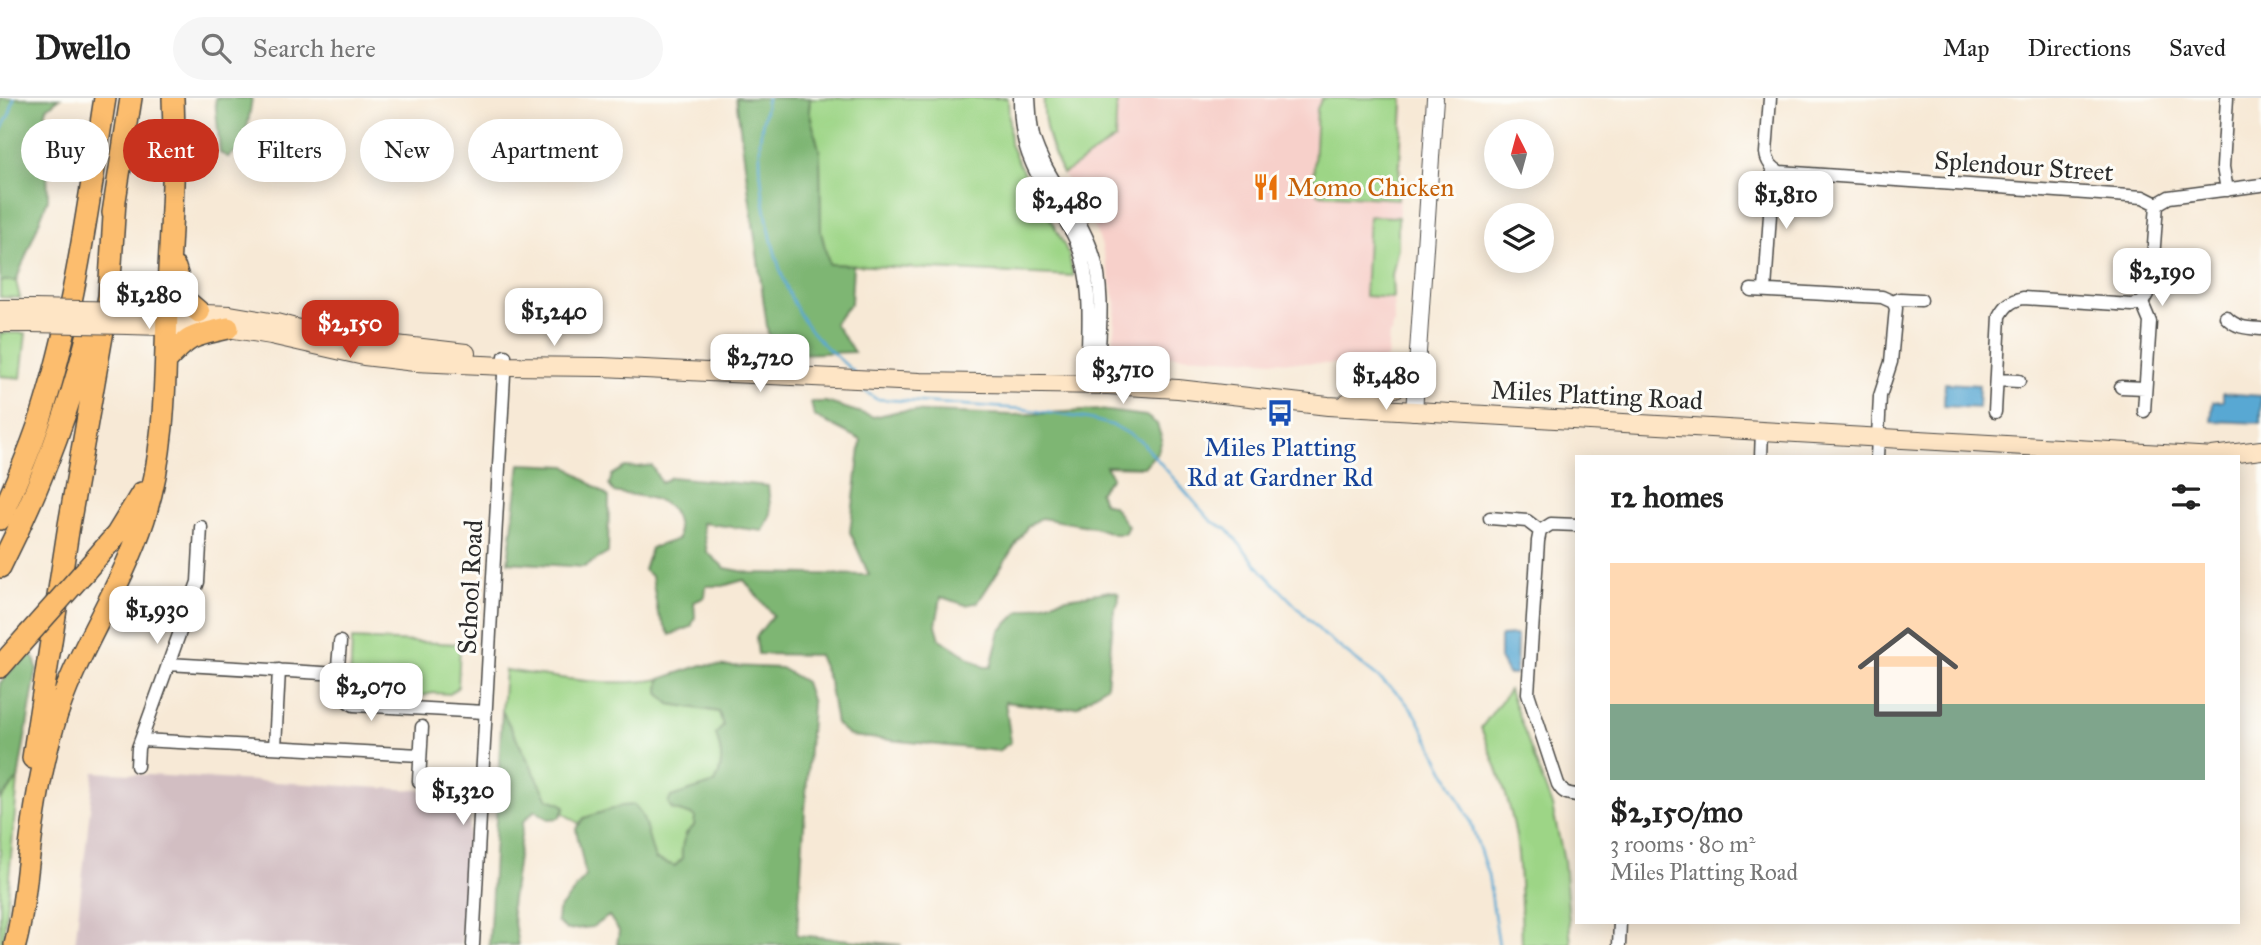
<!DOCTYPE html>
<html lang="en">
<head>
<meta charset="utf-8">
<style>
  :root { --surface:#fff; --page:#f6f6f6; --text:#222; --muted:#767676; --line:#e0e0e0; --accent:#c8321e }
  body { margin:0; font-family:"IM FELL Great Primer",serif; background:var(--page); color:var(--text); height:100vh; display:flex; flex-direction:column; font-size:26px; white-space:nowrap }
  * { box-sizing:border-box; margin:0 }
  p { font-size:23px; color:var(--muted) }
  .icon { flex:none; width:38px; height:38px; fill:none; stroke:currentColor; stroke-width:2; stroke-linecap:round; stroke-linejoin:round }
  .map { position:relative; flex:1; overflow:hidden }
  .sheet { position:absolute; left:1575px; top:357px; width:665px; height:469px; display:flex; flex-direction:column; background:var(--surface); border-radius:0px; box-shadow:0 4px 18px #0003 }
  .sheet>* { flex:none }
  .guide { position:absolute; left:21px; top:21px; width:665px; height:63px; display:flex; gap:14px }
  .needle { width:46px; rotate:354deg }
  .fabs { position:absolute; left:1484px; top:21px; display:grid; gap:14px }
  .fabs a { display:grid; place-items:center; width:70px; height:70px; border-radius:50%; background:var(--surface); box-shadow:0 4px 18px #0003; font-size:35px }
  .price { position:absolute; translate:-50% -60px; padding:0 16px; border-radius:14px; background:#fff; color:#222; font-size:23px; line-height:46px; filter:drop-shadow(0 2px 4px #0008) }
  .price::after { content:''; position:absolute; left:50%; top:42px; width:21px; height:16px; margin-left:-10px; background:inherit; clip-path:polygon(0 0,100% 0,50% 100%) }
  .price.current { background:var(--accent); color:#fff }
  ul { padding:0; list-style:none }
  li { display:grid; align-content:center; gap:14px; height:371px; padding:0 35px }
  li span { display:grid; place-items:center; height:217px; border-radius:0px; color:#555 }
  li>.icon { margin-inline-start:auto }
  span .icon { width:126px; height:126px; fill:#fffc; stroke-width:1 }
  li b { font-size:30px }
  h2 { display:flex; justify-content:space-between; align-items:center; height:84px; padding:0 35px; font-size:30px }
  .chip { padding:0 24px; border-radius:32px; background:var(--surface); box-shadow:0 4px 18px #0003; font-size:24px; line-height:63px }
  .chip.current { background:var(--accent); color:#fff }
  header { display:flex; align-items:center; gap:42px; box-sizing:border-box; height:98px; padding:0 35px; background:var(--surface); border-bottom:2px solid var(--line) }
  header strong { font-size:33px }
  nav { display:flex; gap:38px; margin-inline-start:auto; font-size:24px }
  .search { width:490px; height:63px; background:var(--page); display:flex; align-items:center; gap:18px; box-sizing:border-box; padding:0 24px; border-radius:38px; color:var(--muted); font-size:26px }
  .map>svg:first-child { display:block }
  .built { fill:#f7d0ca }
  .industrial { fill:#d2bec2 }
  .green { fill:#9dd586; stroke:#648058; stroke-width:2 }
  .forest { fill:#7eb673; stroke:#54704f; stroke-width:2 }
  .water { fill:#59a8d3; stroke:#426a7f; stroke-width:2 }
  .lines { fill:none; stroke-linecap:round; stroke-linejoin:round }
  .stream { stroke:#59a8d3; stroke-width:2.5 }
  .minor-casing { stroke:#4a4845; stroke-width:15 }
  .tertiary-casing { stroke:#4a4845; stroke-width:18 }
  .secondary-casing { stroke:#4a4845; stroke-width:20 }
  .motorway-casing { stroke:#4a4845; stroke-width:24 }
  .minor { stroke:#fff; stroke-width:12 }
  .tertiary { stroke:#fff; stroke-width:16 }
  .secondary { stroke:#fee5c5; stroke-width:18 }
  .motorway { stroke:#fcbd6e; stroke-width:21 }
  .secondary-bridge-casing { stroke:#4a4845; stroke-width:20; stroke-linecap:butt }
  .motorway-bridge-casing { stroke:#4a4845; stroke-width:24; stroke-linecap:butt }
  .secondary-bridge { stroke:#fee5c5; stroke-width:18 }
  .motorway-bridge { stroke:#fcbd6e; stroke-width:21 }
  .labels { text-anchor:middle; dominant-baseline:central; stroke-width:6; stroke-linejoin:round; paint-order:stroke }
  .street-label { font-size:26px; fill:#2b2b2b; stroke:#fdfcf7 }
  .food-label { font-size:26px; fill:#c56008; stroke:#fdfcf7; text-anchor:start }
  .transit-label { font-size:26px; fill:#164399; stroke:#fdfcf7 }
</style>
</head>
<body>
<header>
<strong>Dwello</strong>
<div class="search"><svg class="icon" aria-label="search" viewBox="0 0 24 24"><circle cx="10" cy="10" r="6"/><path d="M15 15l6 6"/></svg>Search here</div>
<nav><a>Map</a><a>Directions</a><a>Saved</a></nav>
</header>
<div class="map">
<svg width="2261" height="847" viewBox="0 0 2261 847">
  <rect width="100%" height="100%" fill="#fdfcf7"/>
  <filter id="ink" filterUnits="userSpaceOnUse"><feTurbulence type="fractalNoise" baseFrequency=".0143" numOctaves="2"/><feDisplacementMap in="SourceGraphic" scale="14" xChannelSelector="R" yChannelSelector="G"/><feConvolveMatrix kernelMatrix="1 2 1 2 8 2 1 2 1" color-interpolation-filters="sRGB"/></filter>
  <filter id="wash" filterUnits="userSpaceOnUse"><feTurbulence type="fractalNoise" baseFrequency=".00686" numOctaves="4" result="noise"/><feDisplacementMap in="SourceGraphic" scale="28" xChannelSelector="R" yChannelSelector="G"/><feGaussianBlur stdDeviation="1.57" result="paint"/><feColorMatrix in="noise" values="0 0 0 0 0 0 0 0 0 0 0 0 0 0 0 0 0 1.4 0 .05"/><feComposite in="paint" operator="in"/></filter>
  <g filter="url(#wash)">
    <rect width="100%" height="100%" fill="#f7e9d6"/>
    <path class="built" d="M 1117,0 L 1404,0 L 1405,5 L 1397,149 L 1393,178 L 1394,226 L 1392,227 L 1392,235 L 1389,236 L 1387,260 L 1380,264 L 1344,264 L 1332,266 L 1120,255 L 1116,252 L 1113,247 L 1116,205 L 1101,145 L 1092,124 L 1063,76 L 1115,41 Z"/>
    <path class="industrial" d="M 94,674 L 471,695 L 461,847 L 75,847 Z"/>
    <path class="green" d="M 810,0 L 1008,0 L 1010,46 L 1024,76 L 1057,133 L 1069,157 L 1073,178 L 829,166 L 821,134 L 820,55 L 809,13 Z
      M 1044,0 L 1117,0 L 1115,41 L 1063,76 C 1051,51 1042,28 1044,0 Z
      M 1322,0 L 1402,0 L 1403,4 L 1398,101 L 1318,96 L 1313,86 L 1317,11 Z
      M 1369,118 L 1398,119 L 1398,149 L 1392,177 L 1393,200 L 1365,198 Z
      M 0,183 L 16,183 L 20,200 L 0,199 Z
      M 0,235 L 26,235 L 21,280 L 0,278 Z
      M 352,541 L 460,546 L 458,589 L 450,596 L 433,595 L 417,599 L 359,596 L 350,588 Z
      M 505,572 C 555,579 610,590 660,581 L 659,595 L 670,606 L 719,614 L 724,628 L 716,636 C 722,655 724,667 715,685 L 671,699 L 672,711 L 696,718 L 694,728 L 686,735 L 682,761 L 675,768 L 655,761 L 648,742 L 621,708 L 584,720 L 580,726 L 563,715 L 565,708 L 548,701 L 502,613 Z
      M 1509,592 L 1552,708 L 1564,762 L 1571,847 L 1522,847 C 1521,811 1521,774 1516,739 C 1510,701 1495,665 1481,630 Z
      M 18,681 L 3,847 L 0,847 L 0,702 Z"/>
    <path class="forest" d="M 0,0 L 60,0 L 47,10 L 36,49 L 47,68 L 48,101 L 16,183 L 0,183 Z
      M 215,0 L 252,0 L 248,26 L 238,52 L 228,59 L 220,55 Z
      M 736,0 L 810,0 L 809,13 L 820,55 L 821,134 L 829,166 L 853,167 L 851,205 L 834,225 L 854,254 L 793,256 L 768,236 Z
      M 811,304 L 826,304 L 874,319 L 899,313 L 1014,317 L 1100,312 L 1146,318 L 1157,326 L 1162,342 L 1158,353 L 1144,369 L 1106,368 L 1112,379 L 1099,394 L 1103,404 L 1113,408 L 1128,428 L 1124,436 L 1114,436 L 1094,429 L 1041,420 L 1027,429 L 978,504 L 966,507 L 941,499 L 936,527 L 940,541 L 984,569 L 991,569 L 1000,533 L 1019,514 L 1061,501 L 1110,493 L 1118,495 L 1119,503 L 1114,512 L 1107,587 L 1078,608 L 1062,611 L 1005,604 L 1011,644 L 998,653 L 850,638 L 836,626 L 829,583 L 818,557 L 758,556 L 756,539 L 773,517 L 744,482 L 723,488 L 706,488 L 705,499 L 694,504 L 695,519 L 691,529 L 670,537 L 658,516 L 652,479 L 644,472 L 651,450 L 678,441 C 681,395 645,401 614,394 L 609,387 L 612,377 L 625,369 C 635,371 643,367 652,368 L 661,385 L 671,379 L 768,388 L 771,416 L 763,433 L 702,425 L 707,454 L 725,470 L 751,475 L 869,477 L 850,434 L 861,342 L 814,318 Z
      M 520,366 L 566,368 L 609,399 L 608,455 L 584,469 L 508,464 Z
      M 25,556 L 34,560 L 37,570 L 18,681 L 0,702 L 0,585 Z
      M 702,567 L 781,570 L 805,584 L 812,605 L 797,837 L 902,847 L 617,847 L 619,833 L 609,818 L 592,829 L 567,832 L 557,824 L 558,813 L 586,778 L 576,731 L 584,720 L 621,708 L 634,707 C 646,716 649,746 655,761 L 675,768 L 682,761 C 681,746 683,738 694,728 L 695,718 L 672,711 L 668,705 L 671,699 L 715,685 C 724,668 722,654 716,636 L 723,628 L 719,614 L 670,606 L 659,595 L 660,581 Z
      M 502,613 L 548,701 L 560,705 L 565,709 L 559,720 L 548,721 L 535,712 L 523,724 L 511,808 L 518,847 L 489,847 Z"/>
    <path class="water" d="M 1945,285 L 1979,287 L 1978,310 L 1944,308 Z
      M 2223,295 L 2261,298 L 2261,325 L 2211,323 L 2213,304 L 2223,303 Z
      M 1515,537 L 1517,540 L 1516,573 L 1515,576 L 1508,576 L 1500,561 L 1500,540 L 1501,538 Z"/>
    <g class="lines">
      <path class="stream" d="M 767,0 C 765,14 761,29 760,43 C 758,97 776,189 811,233 C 823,248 840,261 854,274
        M 0,35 L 10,15 L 14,0
        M 862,291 L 876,301 L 1023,311 L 1089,321 L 1115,328 L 1141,343 L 1211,423 L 1227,431 L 1262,473 L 1323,536 L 1400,597 L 1416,617 L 1470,722 L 1488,777 L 1499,847"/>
    </g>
  </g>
  <g filter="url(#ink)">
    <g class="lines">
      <defs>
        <path id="minor" d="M 1020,0 C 1020,22 1022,43 1031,63 C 1042,91 1064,115 1076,143 C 1095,187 1087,240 1087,287
          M 1029,0 C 1030,13 1030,25 1033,38 C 1045,80 1078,112 1092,153 C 1107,195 1098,243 1097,287
          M 1770,0 L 1766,55 C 1767,64 1772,70 1780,74 L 2143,99 L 2157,106 L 2169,99 L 2261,87
          M 2227,92 L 2223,69 L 2227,0
          M 1751,192 L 1882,199 L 1893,204 L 1896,210 L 1891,264 L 1880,298 L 1877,359
          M 1765,192 L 1773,71
          M 1893,204 L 1900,201 L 1921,202
          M 2226,219 C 2236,230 2247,230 2261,231
          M 1997,282 L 2019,283
          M 2121,289 L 2145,290
          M 2144,313 L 2150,224 L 2142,205 L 2151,189 L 2157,106
          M 1995,314 L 2000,218 C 2006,207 2011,203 2023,200 L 2132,207 L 2142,205
          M 1761,359 L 1762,332
          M 1490,420 L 1527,423 L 1540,433
          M 1540,433 L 1538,443 L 1528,595 L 1558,686 C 1563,695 1567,696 1577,697
          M 1540,433 L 1551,426 L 1577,427
          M 340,544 C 339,566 331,597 354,607 L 485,614
          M 168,566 L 339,576
          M 141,642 L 420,657
          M 275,649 L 279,572
          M 137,668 L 138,650 L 198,484 L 201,429
          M 419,683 L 422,629
          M 473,847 L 505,258
          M 1619,847 L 1620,824"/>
        <path id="tertiary" d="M 1414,314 L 1435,0"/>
        <path id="secondary" d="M 0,211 L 33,211
          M 130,213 L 230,217 L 276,225 L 335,240 L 466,255
          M 0,225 L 30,225
          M 128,227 L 228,230 L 271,237 L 364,258 L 415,264 L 505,268 L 602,269 L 920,284 L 1108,287 L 1178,291 L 1328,308 L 2215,359
          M 1348,304 L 1387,293 L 1408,285 L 1418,273
          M 2212,358 L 2261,352"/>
        <path id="motorway" d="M 113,115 L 131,0
          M 175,170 L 185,202 L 199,214
          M 166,263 C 191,236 193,238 228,230
          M 0,421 C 17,382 34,344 46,303 C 76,204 89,101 105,0
          M 0,469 C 40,390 72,309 91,222
          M 86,472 L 117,436 L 142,395
          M 0,569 L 29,536
          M 33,660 L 69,427 L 109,198 L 115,102
          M 15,847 C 23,818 25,789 29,758 C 34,715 41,670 53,629 C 74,556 121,493 144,421 C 166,353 165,281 167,211 C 170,141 176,70 173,0"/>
      </defs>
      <use href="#minor" class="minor-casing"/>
      <use href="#tertiary" class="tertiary-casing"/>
      <use href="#secondary" class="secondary-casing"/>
      <use href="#motorway" class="motorway-casing"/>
      <use href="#minor" class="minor"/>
      <use href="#tertiary" class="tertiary"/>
      <use href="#secondary" class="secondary"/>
      <use href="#motorway" class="motorway"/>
      <defs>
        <path id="secondary-bridge" d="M 33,211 L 130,213
          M 30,225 L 128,227"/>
        <path id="motorway-bridge" d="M 29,536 L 86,472"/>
      </defs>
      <use href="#secondary-bridge" class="secondary-bridge-casing"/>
      <use href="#motorway-bridge" class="motorway-bridge-casing"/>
      <use href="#secondary-bridge" class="secondary-bridge"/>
      <use href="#motorway-bridge" class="motorway-bridge"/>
    </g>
  </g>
  <defs>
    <symbol id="restaurant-bare" viewBox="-9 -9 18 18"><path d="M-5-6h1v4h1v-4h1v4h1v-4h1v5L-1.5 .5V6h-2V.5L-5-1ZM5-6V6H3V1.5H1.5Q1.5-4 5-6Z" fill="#e8710a" stroke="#fdfcf7" stroke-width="2.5" paint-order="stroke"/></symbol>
    <symbol id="bus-bare" viewBox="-9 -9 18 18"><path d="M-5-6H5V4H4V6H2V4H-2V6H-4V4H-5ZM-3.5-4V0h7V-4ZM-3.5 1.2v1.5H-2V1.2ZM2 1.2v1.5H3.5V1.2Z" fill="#1a4fb4" stroke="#fdfcf7" stroke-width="2.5" paint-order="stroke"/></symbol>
  </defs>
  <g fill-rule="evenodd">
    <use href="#restaurant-bare" x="1247" y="70" width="38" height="38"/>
    <use href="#bus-bare" x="1261" y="296" width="38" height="38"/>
  </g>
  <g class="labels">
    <g class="street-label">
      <text transform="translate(2024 68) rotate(4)">Splendour Street</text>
      <text transform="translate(1597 297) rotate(3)">Miles Platting Road</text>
      <text transform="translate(470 489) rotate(-87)">School Road</text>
    </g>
    <g class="food-label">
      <text x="1287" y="89">Momo Chicken</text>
    </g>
    <g class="transit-label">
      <text x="1280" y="349">Miles Platting<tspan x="1280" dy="30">Rd at Gardner Rd</tspan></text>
    </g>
  </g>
</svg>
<div class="fabs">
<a><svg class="needle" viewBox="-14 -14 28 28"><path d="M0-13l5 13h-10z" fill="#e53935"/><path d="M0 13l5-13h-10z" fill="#767676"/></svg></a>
<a><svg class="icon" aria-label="layers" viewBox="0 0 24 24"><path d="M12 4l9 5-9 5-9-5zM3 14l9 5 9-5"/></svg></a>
</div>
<b class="price" style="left:1786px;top:133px">$1,810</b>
<b class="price" style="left:1067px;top:139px">$2,480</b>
<b class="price" style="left:2162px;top:210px">$2,190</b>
<b class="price" style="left:149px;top:233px">$1,280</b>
<b class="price" style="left:554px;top:250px">$1,240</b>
<b class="price current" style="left:350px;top:262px">$2,150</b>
<b class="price" style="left:760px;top:296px">$2,720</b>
<b class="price" style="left:1123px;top:308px">$3,710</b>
<b class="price" style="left:1386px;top:314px">$1,480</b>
<b class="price" style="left:157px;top:548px">$1,930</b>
<b class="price" style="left:371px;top:625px">$2,070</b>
<b class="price" style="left:463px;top:729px">$1,320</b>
<div class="guide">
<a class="chip">Buy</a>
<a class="chip current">Rent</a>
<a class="chip">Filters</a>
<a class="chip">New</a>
<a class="chip">Apartment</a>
</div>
<section class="sheet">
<h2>12 homes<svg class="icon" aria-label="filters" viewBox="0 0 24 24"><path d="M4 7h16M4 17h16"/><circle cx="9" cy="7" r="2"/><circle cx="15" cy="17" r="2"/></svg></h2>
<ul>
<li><span style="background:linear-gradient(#ffd9b3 65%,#7fa58c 0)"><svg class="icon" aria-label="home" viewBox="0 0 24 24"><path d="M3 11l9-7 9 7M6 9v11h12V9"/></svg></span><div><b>$2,150/mo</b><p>3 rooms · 80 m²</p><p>Miles Platting Road</p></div></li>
</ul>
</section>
</div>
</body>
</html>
